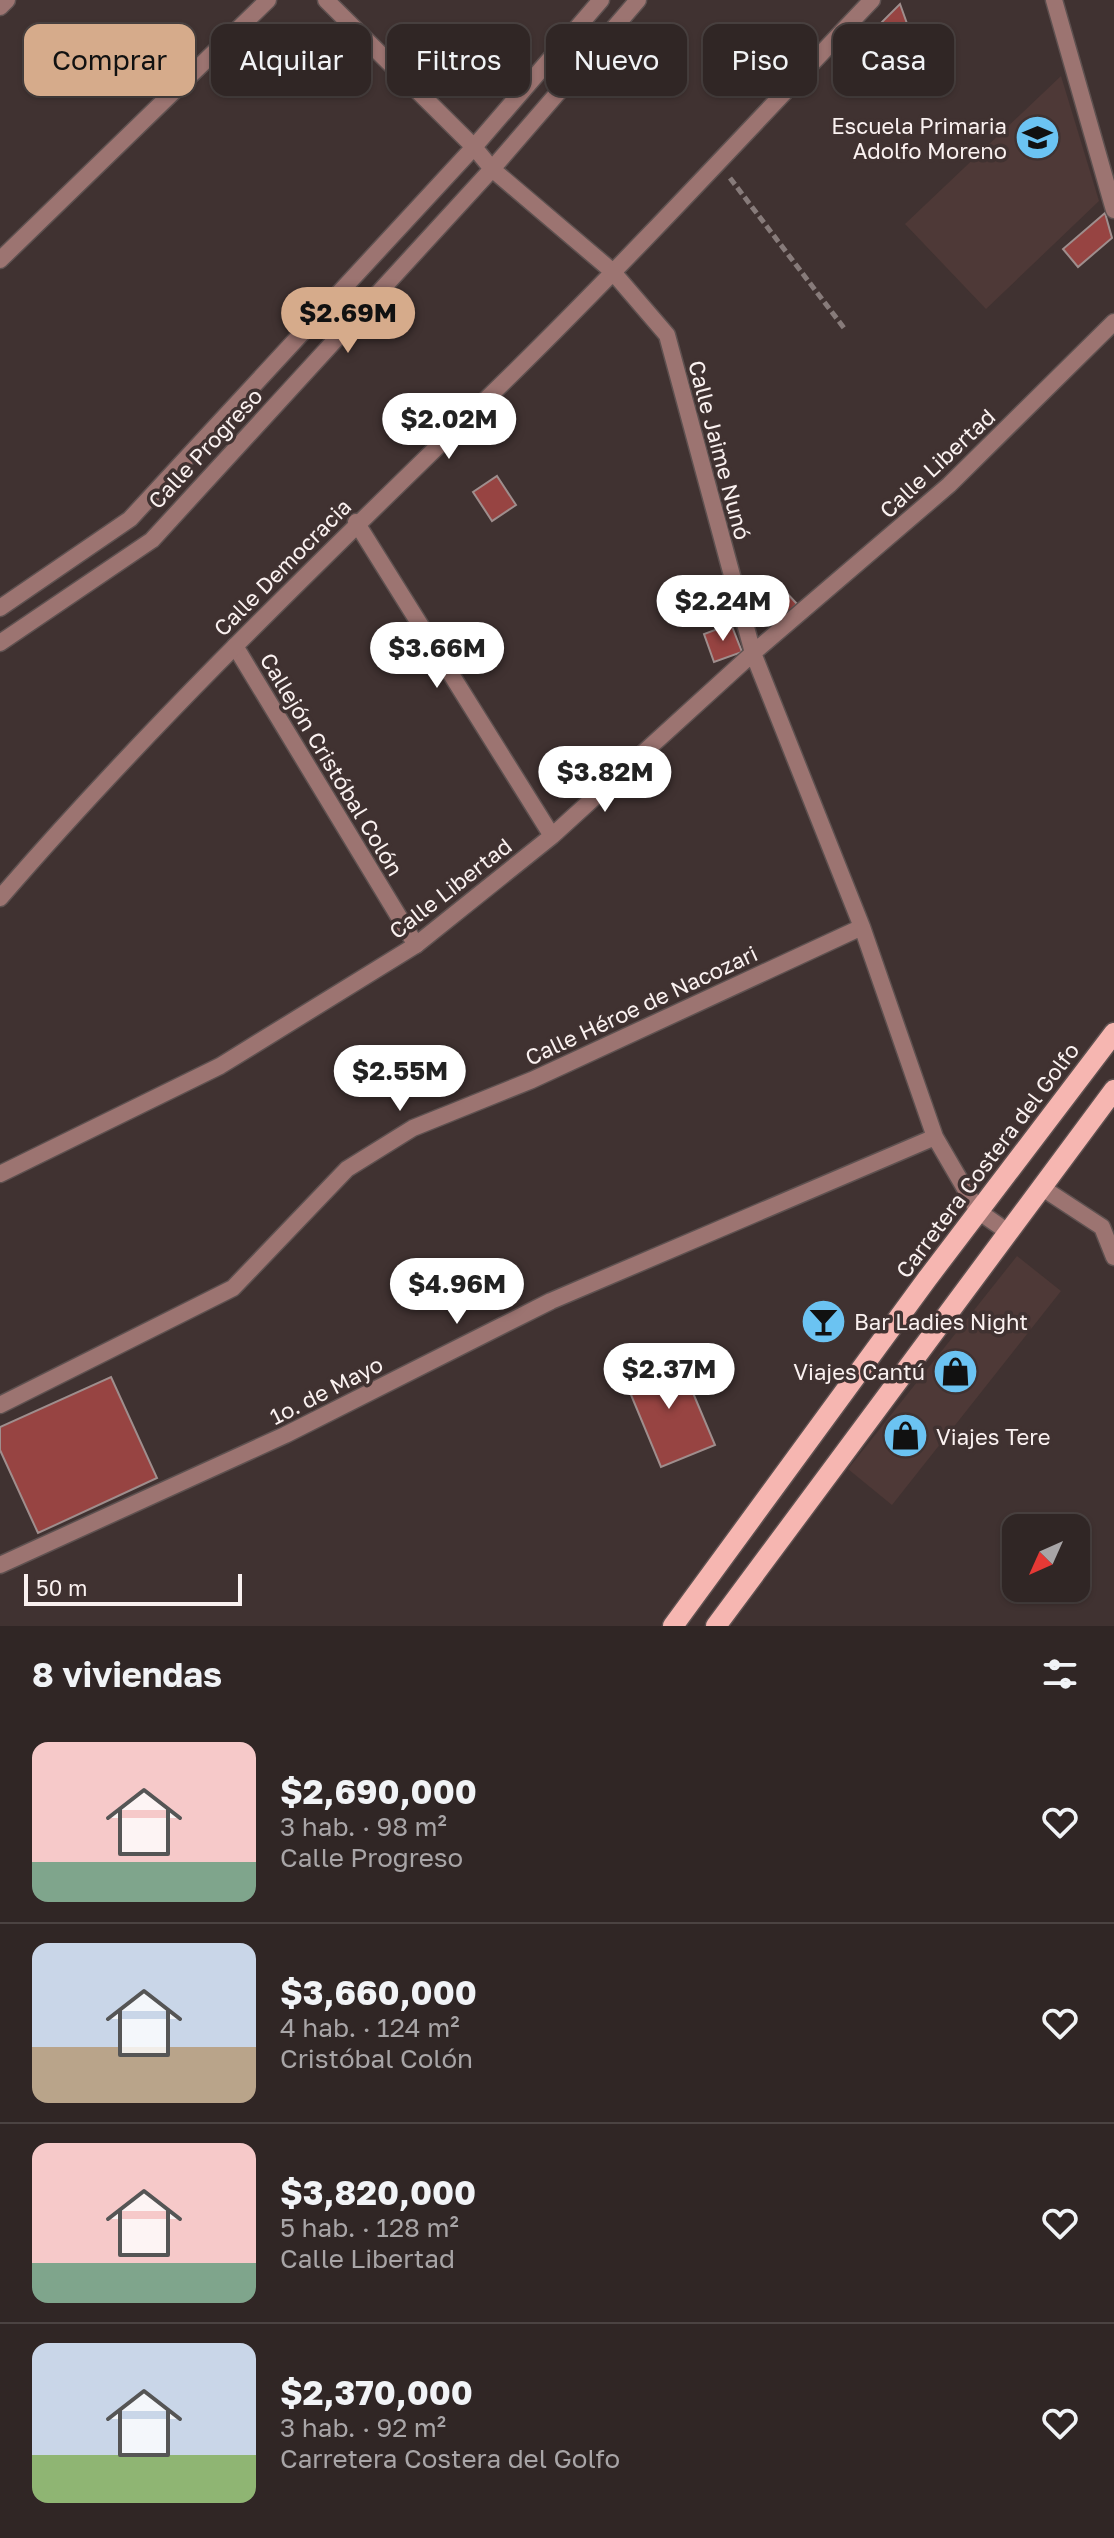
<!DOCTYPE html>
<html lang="es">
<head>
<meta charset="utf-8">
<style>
  :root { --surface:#302625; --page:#3c3232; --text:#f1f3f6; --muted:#a8a5a7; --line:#4b4342; --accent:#d6ab8b }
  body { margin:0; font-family:"Golos Text",sans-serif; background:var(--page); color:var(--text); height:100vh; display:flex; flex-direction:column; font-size:30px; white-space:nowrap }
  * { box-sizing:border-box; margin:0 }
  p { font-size:26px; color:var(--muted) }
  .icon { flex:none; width:44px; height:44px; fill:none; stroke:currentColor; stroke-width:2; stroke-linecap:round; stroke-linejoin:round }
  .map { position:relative; height:1626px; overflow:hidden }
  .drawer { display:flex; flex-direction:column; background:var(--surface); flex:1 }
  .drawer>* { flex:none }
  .banner { position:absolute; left:24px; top:24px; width:1066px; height:72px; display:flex; gap:16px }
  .needle { width:52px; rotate:225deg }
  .controls { position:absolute; left:1002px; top:1514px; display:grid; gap:16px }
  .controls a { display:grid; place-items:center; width:88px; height:88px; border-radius:16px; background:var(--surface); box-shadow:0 2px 6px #0004,0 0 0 2px var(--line); font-size:40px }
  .scale { position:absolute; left:24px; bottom:20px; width:218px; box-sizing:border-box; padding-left:8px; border:4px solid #faf1f0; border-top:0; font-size:22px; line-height:28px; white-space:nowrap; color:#faf1f0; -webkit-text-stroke:6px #403231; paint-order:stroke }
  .price { position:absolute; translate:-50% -68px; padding:0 18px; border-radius:28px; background:#fff; color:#222; font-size:26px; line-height:52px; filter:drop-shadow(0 2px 4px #0008) }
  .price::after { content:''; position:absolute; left:50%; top:48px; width:24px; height:18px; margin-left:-12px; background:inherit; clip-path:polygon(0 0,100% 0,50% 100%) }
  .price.on { background:var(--accent); color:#111 }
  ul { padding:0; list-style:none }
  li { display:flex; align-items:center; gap:24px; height:200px; padding:0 32px }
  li+li { border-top:2px solid var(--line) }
  li span { display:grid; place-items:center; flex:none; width:224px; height:160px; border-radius:16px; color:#555 }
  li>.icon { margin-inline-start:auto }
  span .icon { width:96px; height:96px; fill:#fffc; stroke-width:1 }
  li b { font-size:34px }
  h2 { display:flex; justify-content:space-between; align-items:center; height:96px; padding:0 32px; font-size:34px }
  .chip { padding:0 28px; border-radius:16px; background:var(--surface); box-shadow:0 2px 6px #0004,0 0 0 2px var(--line); font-size:28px; line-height:72px }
  .chip.on { background:var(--accent); color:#111 }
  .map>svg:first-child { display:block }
  .built { fill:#4e3937 }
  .building { fill:#974442; stroke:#9f8e8d; stroke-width:2 }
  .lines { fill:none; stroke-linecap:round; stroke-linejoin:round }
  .service-casing { stroke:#5e5150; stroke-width:19 }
  .minor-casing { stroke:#5e5150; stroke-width:19 }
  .primary-casing { stroke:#5e5150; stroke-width:23 }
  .path { stroke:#877b7a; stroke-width:5; stroke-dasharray:8 4; stroke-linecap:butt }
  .service { stroke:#9c7471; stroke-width:16 }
  .minor { stroke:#9c7471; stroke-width:16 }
  .primary { stroke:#f6b6b1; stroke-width:20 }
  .labels { text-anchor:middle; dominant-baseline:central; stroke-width:7; stroke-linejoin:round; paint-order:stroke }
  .poi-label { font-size:22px; fill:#faf1f0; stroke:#403231; text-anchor:end }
  .street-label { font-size:22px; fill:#faf1f0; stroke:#403231 }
</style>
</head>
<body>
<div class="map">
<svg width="1114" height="1626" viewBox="0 0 1114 1626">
  <rect width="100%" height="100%" fill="#403231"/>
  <path class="built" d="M 1061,76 L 1099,201 L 986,309 L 905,224 Z
    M 1017,1256 L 1061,1291 L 892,1505 L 848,1469 Z"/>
  <path class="building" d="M 900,4 L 915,46 L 886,56 L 876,28 Z
    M 1105,213 L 1112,238 L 1078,267 L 1063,249 Z
    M 497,476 L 516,505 L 492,521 L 473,492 Z
    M 783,589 L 797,604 L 775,625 L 761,610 Z
    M 731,624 L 742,652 L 714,662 L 704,634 Z
    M 677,1355 L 715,1445 L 661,1467 L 624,1378 Z
    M 111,1377 L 157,1478 L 38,1533 L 0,1450 L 0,1427 Z"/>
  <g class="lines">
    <defs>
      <path id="service" d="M 235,646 L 416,945
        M 1041,1187 L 1102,1227 L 1114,1257"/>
      <path id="minor" d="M 326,0 L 474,147 L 492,169 L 612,271 L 667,335 L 753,653 L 862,927 L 935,1137 L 978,1211 L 1008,1232
        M 1054,0 L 1114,210
        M 0,7 L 7,0
        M 0,260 L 268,0
        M 356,522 L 552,836
        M 0,608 L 130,519 L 474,147 L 601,0
        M 0,643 L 152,540 L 492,169 L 638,0
        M 0,898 C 159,714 336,546 510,376 C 634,254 752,126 872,0
        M 0,1174 L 220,1066 L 416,945 L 552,836 L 753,653 L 949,485 L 1114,322
        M 0,1405 L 233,1288 L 347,1169 L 413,1128 L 532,1080 L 862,927
        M 0,1565 L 285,1435 L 551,1301 L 935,1137"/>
      <path id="primary" d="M 673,1626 L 927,1279 L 1114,1033
        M 716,1626 L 1114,1090"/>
    </defs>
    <use href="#service" class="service-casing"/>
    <use href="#minor" class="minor-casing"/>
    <use href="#primary" class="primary-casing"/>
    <path class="path" d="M 730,178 L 844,328"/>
    <use href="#service" class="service"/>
    <use href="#minor" class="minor"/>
    <use href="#primary" class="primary"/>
  </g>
  <defs>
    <symbol id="school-disc" viewBox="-11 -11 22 22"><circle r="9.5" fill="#6bc3f2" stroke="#403231"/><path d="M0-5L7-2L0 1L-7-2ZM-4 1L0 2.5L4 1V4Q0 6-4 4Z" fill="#111"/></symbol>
    <symbol id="bar-disc" viewBox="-11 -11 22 22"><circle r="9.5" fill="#6bc3f2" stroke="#403231"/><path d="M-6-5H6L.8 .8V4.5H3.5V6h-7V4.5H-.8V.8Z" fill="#111"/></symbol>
    <symbol id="shop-disc" viewBox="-11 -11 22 22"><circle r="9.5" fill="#6bc3f2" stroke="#403231"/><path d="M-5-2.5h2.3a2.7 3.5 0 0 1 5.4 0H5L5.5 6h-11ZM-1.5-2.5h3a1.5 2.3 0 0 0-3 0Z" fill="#111"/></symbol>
  </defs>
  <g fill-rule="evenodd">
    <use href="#school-disc" x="1012" y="112" width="51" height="51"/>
    <use href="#bar-disc" x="798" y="1296" width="51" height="51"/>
    <use href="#shop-disc" x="930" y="1346" width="51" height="51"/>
    <use href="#shop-disc" x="880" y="1410" width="51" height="51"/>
  </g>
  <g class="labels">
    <g class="poi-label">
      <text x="1007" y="125">Escuela Primaria<tspan x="1007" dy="25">Adolfo Moreno</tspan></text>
      <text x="854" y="1321" text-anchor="start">Bar Ladies Night</text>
      <text x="925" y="1371">Viajes Cantú</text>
      <text x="936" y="1436" text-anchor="start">Viajes Tere</text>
    </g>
    <g class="street-label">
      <text transform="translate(205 448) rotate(-47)">Calle Progreso</text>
      <text transform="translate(720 450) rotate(75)">Calle Jaime Nunó</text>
      <text transform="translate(937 463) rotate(-43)">Calle Libertad</text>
      <text transform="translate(282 567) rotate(-45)">Calle Democracia</text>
      <text transform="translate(332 764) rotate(59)">Callejón Cristóbal Colón</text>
      <text transform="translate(450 888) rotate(-38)">Calle Libertad</text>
      <text transform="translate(641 1005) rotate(-25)">Calle Héroe de Nacozari</text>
      <text transform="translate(987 1160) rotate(-53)">Carretera Costera del Golfo</text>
      <text transform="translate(326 1390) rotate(-27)">1o. de Mayo</text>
    </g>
  </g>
</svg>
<div class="controls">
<a><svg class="needle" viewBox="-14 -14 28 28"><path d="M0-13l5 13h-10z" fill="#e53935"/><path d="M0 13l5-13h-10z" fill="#a8a5a7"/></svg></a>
</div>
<div class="scale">50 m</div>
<b class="price on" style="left:348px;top:355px">$2.69M</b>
<b class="price" style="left:449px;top:461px">$2.02M</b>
<b class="price" style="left:723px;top:643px">$2.24M</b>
<b class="price" style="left:437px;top:690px">$3.66M</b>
<b class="price" style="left:605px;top:814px">$3.82M</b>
<b class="price" style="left:400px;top:1113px">$2.55M</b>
<b class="price" style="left:457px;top:1326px">$4.96M</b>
<b class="price" style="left:669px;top:1411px">$2.37M</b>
<div class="banner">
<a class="chip on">Comprar</a>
<a class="chip">Alquilar</a>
<a class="chip">Filtros</a>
<a class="chip">Nuevo</a>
<a class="chip">Piso</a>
<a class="chip">Casa</a>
</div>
</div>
<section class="drawer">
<h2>8 viviendas<svg class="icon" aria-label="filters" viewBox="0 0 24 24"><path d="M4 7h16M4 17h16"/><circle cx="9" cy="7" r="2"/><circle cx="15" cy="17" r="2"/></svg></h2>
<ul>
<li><span style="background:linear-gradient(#f6c9c9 75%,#7fa58c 0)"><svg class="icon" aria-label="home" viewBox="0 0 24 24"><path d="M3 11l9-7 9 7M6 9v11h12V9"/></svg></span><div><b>$2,690,000</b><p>3 hab. · 98 m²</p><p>Calle Progreso</p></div><svg class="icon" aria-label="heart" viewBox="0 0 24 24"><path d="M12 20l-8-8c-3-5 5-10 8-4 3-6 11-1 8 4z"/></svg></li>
<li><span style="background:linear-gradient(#c9d6e8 65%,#b9a48a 0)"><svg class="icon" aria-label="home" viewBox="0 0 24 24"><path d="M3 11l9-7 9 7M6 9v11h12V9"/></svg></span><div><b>$3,660,000</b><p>4 hab. · 124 m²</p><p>Cristóbal Colón</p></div><svg class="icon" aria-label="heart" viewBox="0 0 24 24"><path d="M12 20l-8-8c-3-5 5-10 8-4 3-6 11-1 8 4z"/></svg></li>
<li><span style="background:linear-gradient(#f6c9c9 75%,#7fa58c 0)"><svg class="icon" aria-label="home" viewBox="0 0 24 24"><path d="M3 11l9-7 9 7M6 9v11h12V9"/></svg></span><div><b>$3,820,000</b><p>5 hab. · 128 m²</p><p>Calle Libertad</p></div><svg class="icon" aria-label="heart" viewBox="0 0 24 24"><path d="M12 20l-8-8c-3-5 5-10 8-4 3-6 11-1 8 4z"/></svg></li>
<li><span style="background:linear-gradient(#c9d6e8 70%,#8fb573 0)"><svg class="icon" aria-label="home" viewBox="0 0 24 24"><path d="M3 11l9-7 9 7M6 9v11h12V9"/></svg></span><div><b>$2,370,000</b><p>3 hab. · 92 m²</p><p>Carretera Costera del Golfo</p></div><svg class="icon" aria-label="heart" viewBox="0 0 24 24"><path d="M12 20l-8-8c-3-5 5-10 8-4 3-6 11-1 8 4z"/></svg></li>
</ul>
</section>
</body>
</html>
